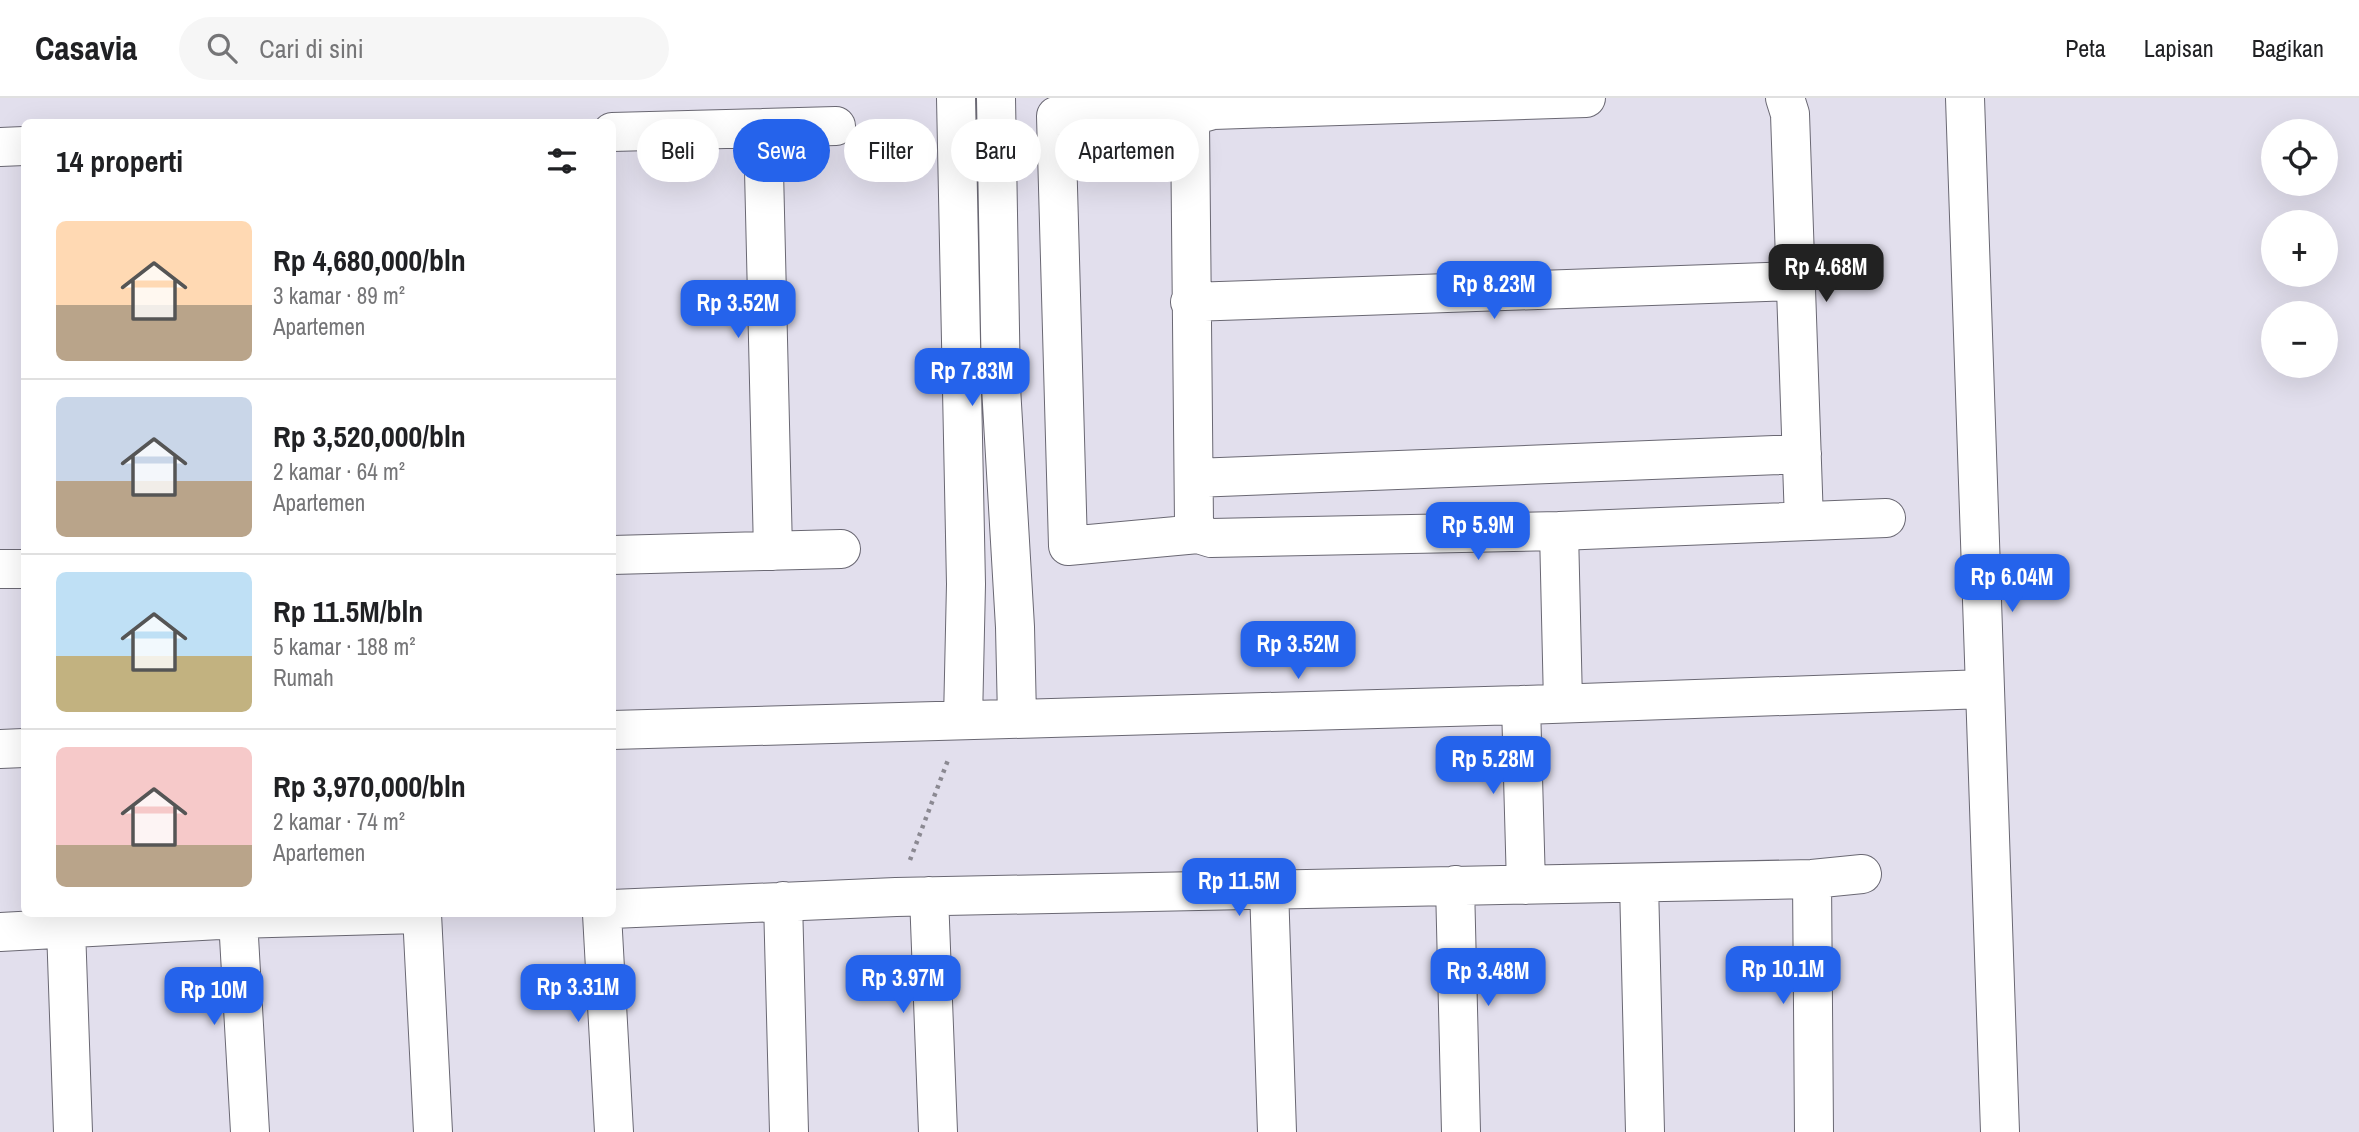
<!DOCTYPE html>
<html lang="id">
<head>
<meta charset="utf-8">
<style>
  :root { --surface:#fff; --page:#f6f6f6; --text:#202124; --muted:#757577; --line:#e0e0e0; --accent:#2563eb }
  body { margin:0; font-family:"Archivo Narrow",sans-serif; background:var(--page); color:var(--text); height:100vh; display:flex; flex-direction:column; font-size:26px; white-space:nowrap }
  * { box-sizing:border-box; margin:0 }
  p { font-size:23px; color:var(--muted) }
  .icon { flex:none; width:38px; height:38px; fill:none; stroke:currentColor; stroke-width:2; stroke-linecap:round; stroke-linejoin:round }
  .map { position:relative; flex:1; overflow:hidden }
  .drawer { position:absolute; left:21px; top:21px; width:595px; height:798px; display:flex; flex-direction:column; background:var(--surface); border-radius:10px; box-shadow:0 7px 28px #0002 }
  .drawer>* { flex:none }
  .guide { position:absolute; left:637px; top:21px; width:665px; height:63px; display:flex; gap:14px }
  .controls { position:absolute; left:2261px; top:21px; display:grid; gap:14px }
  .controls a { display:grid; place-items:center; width:77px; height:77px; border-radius:50%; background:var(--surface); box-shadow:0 7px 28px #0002; font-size:35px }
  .price { position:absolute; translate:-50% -60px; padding:0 16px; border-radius:14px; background:var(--accent); color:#fff; font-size:23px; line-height:46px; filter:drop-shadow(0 2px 4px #0008) }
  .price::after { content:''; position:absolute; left:50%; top:42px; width:21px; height:16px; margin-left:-10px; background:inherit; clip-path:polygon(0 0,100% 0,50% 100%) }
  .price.on { background:#222; color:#fff }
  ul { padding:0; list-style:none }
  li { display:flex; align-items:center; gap:21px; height:175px; padding:0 35px }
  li+li { border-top:2px solid var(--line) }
  li span { display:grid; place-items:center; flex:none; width:196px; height:140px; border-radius:10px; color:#555 }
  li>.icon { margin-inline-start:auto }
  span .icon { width:84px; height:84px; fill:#fffc; stroke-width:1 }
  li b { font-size:30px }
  h2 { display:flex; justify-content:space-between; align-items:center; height:84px; padding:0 35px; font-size:30px }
  .pill { padding:0 24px; border-radius:32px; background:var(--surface); box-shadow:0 7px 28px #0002; font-size:24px; line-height:63px }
  .pill.on { background:var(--accent); color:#fff }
  header { display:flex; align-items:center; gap:42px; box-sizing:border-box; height:98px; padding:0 35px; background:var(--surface); border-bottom:2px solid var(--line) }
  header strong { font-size:33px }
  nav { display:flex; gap:38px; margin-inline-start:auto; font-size:24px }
  .search { width:490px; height:63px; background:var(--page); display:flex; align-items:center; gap:18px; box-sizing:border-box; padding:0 24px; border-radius:38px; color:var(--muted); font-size:26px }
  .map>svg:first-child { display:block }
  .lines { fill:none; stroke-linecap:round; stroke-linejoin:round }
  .minor-casing { stroke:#6a6873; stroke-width:40 }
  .path { stroke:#8b8992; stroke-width:4.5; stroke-dasharray:3.5 5; stroke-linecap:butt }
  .minor { stroke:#fff; stroke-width:38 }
</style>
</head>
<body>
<header>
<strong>Casavia</strong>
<div class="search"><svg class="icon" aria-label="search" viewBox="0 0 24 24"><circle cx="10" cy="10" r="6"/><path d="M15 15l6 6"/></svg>Cari di sini</div>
<nav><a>Peta</a><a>Lapisan</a><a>Bagikan</a></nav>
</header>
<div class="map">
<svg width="2359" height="1034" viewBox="0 0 2359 1034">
  <rect width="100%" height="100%" fill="#e2dfed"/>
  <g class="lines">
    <defs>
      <path id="minor" d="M 956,0 L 966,486 L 963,622
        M 996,0 L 1001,289 L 1015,529 L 1017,619
        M 1586,0 L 1213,12 L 1199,16 L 1056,18 L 1068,448 L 1198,436 L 1211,440 L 1559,433 L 1886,420
        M 1785,0 L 1790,16 L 1804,423
        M 1965,0 L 2000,1034
        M 763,30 L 773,453
        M 612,34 L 836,28
        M 0,49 L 24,48
        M 1190,204 L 1796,183
        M 1194,380 L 1802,356
        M 1559,433 L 1563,605
        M 1198,436 L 1194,425 L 1190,24 L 1199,16
        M 612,457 L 841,451
        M 0,471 L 24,471
        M 1521,607 L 1526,787
        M 612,632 L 1521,607 L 1985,591
        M 0,651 L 24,650
        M 1812,781 L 1814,1034
        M 1639,785 L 1645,1034
        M 1455,787 L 1461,1034
        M 1269,790 L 1277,1034
        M 929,798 L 938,1034
        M 783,803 L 789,1034
        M 612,811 L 896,799 L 1812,781 L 1862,776
        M 422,816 L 433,1034
        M 602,816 L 614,1034
        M 238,821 L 250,1034
        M 66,830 L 73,1034
        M 0,834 L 238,821 L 419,816"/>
    </defs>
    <use href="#minor" class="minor-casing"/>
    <path class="path" d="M 910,762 L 948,662"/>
    <use href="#minor" class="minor"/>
  </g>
</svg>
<div class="controls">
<a><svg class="icon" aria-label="locate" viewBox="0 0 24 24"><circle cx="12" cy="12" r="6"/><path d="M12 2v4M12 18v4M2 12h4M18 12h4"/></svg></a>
<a>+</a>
<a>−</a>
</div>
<b class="price on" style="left:1826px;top:206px">Rp 4.68M</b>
<b class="price" style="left:1494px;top:223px">Rp 8.23M</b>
<b class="price" style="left:738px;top:242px">Rp 3.52M</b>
<b class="price" style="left:972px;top:310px">Rp 7.83M</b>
<b class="price" style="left:1478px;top:464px">Rp 5.9M</b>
<b class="price" style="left:2012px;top:516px">Rp 6.04M</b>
<b class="price" style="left:1298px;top:583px">Rp 3.52M</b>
<b class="price" style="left:1493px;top:698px">Rp 5.28M</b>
<b class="price" style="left:1239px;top:820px">Rp 11.5M</b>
<b class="price" style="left:1783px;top:908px">Rp 10.1M</b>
<b class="price" style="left:1488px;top:910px">Rp 3.48M</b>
<b class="price" style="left:903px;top:917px">Rp 3.97M</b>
<b class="price" style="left:578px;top:926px">Rp 3.31M</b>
<b class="price" style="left:214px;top:929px">Rp 10M</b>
<div class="guide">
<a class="pill">Beli</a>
<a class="pill on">Sewa</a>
<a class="pill">Filter</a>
<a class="pill">Baru</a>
<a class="pill">Apartemen</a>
</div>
<section class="drawer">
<h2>14 properti<svg class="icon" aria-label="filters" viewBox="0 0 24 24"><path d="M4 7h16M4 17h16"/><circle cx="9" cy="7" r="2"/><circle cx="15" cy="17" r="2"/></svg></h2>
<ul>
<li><span style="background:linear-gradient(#ffd9b3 60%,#b9a48a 0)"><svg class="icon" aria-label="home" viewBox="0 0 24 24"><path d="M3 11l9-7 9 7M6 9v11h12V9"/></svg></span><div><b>Rp 4,680,000/bln</b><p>3 kamar · 89 m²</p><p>Apartemen</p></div></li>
<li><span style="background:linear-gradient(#c9d6e8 60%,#b9a48a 0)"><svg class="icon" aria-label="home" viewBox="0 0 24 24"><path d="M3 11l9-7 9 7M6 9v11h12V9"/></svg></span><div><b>Rp 3,520,000/bln</b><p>2 kamar · 64 m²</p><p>Apartemen</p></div></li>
<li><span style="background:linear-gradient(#bfe0f5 60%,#c2b280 0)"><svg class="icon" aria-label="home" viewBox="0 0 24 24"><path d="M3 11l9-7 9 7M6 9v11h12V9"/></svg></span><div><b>Rp 11.5M/bln</b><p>5 kamar · 188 m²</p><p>Rumah</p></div></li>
<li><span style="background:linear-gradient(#f6c9c9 70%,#b9a48a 0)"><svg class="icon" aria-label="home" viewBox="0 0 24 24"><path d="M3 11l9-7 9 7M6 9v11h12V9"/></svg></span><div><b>Rp 3,970,000/bln</b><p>2 kamar · 74 m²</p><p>Apartemen</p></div></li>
</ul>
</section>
</div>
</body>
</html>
